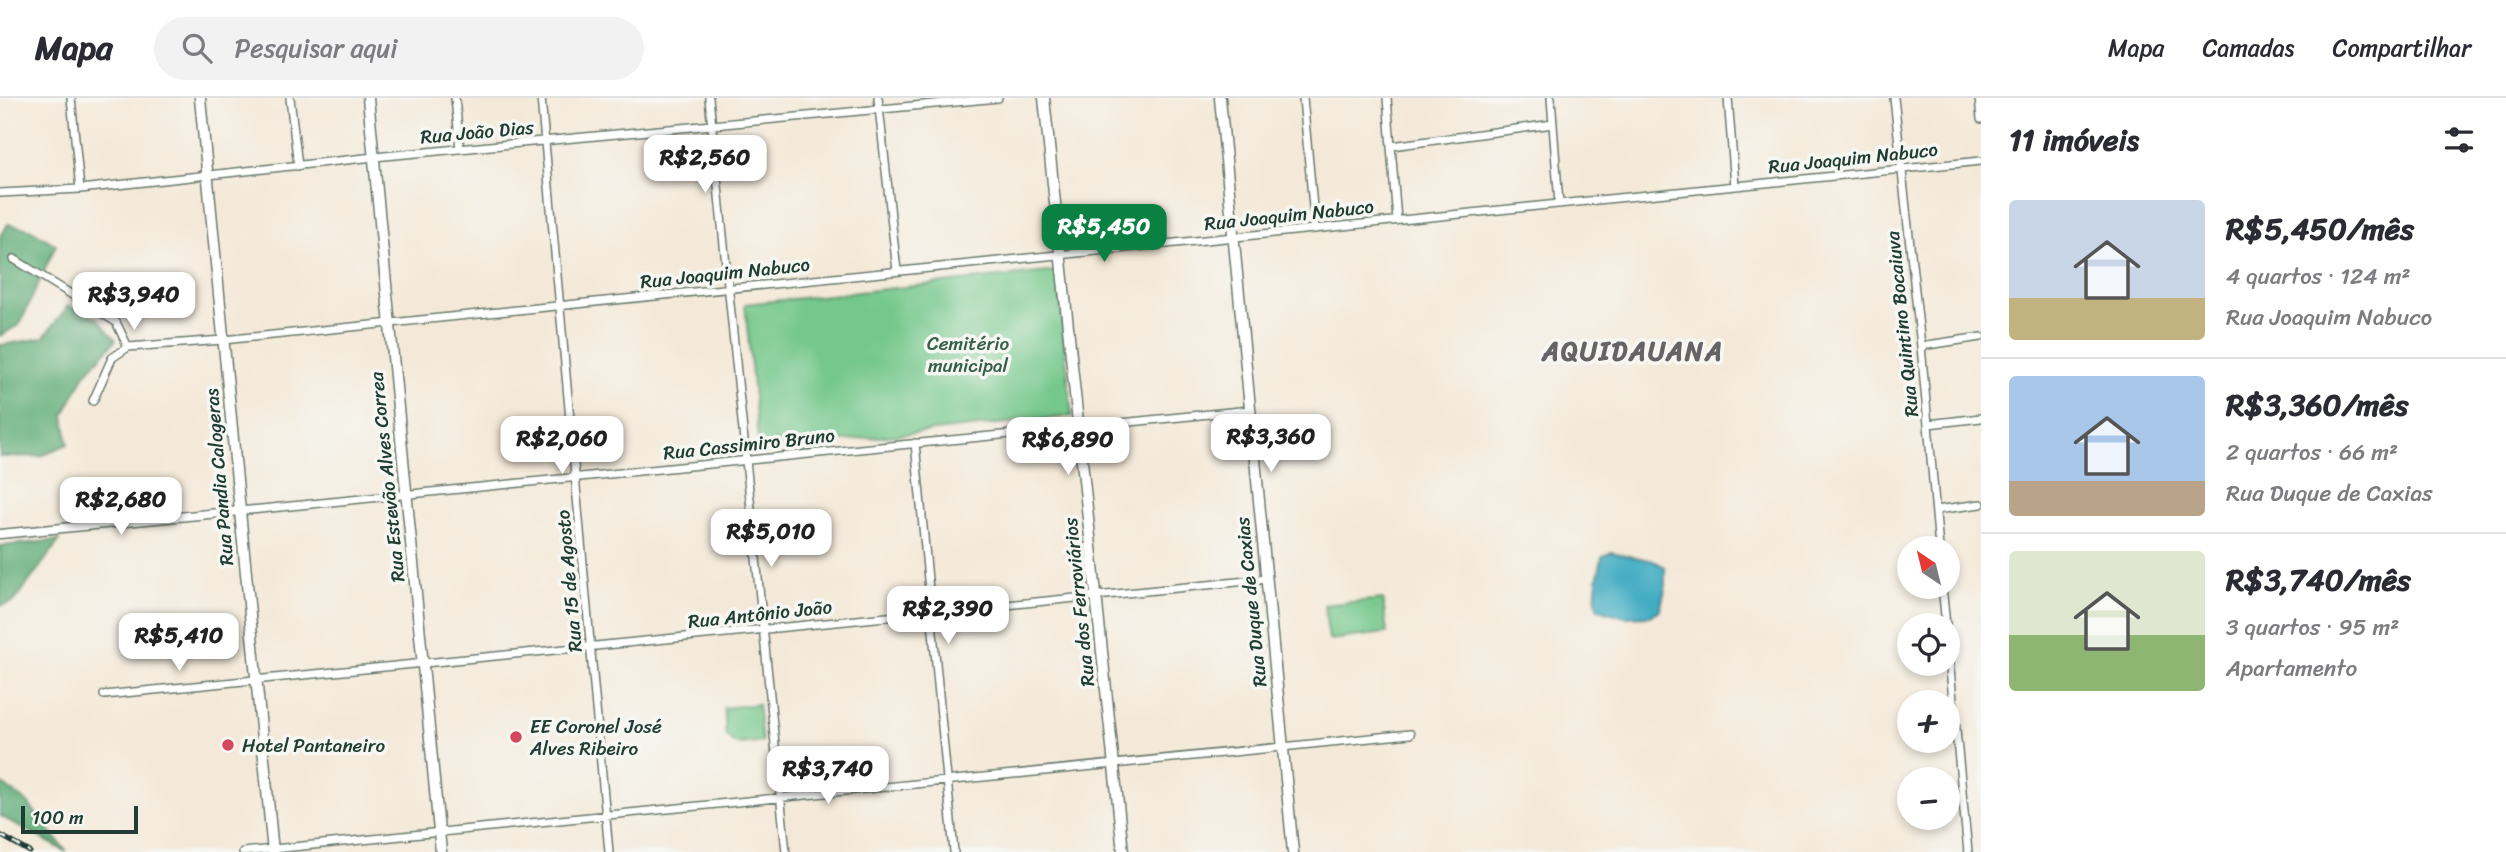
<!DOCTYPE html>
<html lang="pt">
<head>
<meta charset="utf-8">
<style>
  :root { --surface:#fff; --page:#f2f2f3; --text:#2b2b33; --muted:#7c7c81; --line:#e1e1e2; --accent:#0b8043 }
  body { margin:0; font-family:Sriracha,sans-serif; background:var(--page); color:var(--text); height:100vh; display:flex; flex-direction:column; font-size:26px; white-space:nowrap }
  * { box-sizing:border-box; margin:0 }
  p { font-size:23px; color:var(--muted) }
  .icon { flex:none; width:38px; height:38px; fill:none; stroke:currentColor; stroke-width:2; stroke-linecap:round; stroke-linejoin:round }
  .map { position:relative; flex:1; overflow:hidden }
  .sheet { display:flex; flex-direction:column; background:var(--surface); width:525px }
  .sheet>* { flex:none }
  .needle { width:46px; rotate:325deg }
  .fabs { position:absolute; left:1897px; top:438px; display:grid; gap:14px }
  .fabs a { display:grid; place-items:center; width:63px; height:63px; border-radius:50%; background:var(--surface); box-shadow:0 4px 10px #0003; font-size:35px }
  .scale { position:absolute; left:21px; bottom:18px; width:117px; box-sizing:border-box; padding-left:7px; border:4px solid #1f3d34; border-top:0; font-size:19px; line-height:24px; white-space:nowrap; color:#1f3d34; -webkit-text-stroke:5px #f6f6f2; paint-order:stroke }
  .price { position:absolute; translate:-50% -60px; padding:0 16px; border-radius:14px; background:#fff; color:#222; font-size:23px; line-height:46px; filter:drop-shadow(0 2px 4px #0008) }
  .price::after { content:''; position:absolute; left:50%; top:42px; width:21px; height:16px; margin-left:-10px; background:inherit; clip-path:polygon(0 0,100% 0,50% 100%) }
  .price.current { background:var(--accent); color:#fff }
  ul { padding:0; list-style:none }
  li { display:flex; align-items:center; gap:21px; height:175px; padding:0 28px }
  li+li { border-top:2px solid var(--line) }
  li span { display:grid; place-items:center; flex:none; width:196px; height:140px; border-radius:7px; color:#555 }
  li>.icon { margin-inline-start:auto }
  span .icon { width:84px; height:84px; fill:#fffc; stroke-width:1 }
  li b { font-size:30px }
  h2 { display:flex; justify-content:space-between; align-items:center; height:84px; padding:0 28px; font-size:30px }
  header { display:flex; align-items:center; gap:42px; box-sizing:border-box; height:98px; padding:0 35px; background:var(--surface); border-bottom:2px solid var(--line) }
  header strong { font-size:33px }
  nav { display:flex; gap:38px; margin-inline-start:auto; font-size:24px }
  .search { width:490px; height:63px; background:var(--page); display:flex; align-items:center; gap:18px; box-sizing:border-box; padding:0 24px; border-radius:38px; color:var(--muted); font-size:26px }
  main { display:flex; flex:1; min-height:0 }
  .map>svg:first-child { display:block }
  .green { fill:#74c78b; stroke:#4a8260; stroke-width:2 }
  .forest { fill:#5fac77; stroke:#3f7456; stroke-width:2 }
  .water { fill:#43acc2; stroke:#31747b; stroke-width:2 }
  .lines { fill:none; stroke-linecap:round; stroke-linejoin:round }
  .minor-casing { stroke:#6a796d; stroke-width:10 }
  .tertiary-casing { stroke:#6a796d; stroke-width:11 }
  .secondary-casing { stroke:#6a796d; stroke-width:13 }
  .minor { stroke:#fff; stroke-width:7 }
  .tertiary { stroke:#fff; stroke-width:8 }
  .secondary { stroke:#fff; stroke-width:10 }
  .rail-casing { stroke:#1f3d34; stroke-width:5 }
  .rail { stroke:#f6f6f2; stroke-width:2.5; stroke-dasharray:8; stroke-linecap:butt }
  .poi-dot { fill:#d1495b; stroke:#f6f6f2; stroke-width:2.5 }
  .labels { text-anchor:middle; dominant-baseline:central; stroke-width:7; stroke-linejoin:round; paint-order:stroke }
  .street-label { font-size:19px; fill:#1f3d34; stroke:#f6f6f2 }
  .park-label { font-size:19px; fill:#34604a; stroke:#f6f6f2 }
  .poi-label { font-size:19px; fill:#1f3d34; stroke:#f6f6f2; text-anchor:start }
  .district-label { font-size:26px; font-weight:bold; letter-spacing:2px; fill:#666366; stroke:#f6f6f2 }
</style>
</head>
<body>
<header>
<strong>Mapa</strong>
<div class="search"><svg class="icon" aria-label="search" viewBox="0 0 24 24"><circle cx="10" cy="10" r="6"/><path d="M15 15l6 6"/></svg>Pesquisar aqui</div>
<nav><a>Mapa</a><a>Camadas</a><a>Compartilhar</a></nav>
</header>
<main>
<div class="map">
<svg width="1981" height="754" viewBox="0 0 1981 754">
  <rect width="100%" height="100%" fill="#f6f6f2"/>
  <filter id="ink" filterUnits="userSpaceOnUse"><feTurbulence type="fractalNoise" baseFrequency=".0143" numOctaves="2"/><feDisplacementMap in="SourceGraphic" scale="14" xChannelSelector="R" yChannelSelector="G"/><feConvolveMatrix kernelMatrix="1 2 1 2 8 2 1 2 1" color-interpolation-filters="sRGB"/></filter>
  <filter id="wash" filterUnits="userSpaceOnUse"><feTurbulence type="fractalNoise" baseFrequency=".00686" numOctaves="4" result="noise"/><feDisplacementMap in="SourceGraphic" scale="28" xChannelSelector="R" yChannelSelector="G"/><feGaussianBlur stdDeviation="1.57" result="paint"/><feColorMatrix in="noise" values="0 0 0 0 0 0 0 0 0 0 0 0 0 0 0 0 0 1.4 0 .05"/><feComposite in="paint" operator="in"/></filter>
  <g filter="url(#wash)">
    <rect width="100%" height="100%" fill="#f4e9d8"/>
    <path class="green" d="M 1057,173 L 1072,318 L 759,352 L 745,206 Z
      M 1383,501 L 1387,535 L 1329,542 L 1324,507 Z
      M 758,606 L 762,644 L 736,646 L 726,638 L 724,610 Z"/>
    <path class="forest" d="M 8,126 L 30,131 L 56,147 L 20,226 L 0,238 L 0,139 Z
      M 68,208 L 97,220 L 116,242 L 85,276 L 64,317 L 68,346 L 41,358 L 0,359 L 0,247 L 43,240 Z
      M 60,442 L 14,504 L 0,508 L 0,448 Z
      M 0,684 L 27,704 L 67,754 L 0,718 Z"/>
    <path class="water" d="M 1611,454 L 1654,463 L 1665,469 L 1665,492 L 1660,512 L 1650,518 L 1625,519 L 1598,511 C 1592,493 1599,477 1602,459 Z"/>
  </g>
  <g filter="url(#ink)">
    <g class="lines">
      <defs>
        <path id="minor" d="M 71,0 L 80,91
          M 290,0 L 298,68
          M 455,0 L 460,51
          M 541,0 L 609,754
          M 709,0 L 786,754
          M 878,0 L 897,173
          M 1303,0 L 1315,131
          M 1387,0 L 1397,122
          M 1551,0 L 1559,106
          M 1728,0 L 1735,88
          M 1894,0 L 1921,248 L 1939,450
          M 1979,0 L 1981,21
          M 1392,48 L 1553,26
          M 0,95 L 80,91 L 374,59 L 998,0
          M 14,161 L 116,224 L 128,249
          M 1921,248 L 1981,239
          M 93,303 L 112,260 L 128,249 L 223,242 L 1981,63
          M 1928,326 L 1981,320
          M 915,345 L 954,754
          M 1936,412 L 1981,406
          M 240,413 L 1250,312
          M 1942,488 L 1946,527
          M 1948,551 L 1968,754
          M 104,597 L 1267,481
          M 243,754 L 1410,636"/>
        <path id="tertiary" d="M 0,436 L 240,413"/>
        <path id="secondary" d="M 200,0 L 273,754
          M 368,0 L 441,754
          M 1044,0 L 1123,754
          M 1220,0 L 1293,754"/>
      </defs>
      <use href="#minor" class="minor-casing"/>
      <use href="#tertiary" class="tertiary-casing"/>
      <use href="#secondary" class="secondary-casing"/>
      <use href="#minor" class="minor"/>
      <use href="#tertiary" class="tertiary"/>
      <use href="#secondary" class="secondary"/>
      <defs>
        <path id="rail" d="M 0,737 L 30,754"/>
      </defs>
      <use href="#rail" class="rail-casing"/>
      <use href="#rail" class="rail"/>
    </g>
  </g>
  <g class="poi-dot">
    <circle cx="516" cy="639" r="7"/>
    <circle cx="228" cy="647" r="7"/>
  </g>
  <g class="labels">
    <g class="street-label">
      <text transform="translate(477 34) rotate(-5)">Rua João Dias</text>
      <text transform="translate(1853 60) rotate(-6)">Rua Joaquim Nabuco</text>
      <text transform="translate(1289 117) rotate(-6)">Rua Joaquim Nabuco</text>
      <text transform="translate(725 175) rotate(-6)">Rua Joaquim Nabuco</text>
      <text transform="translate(1902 226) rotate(-96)">Rua Quintino Bocaiuva</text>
      <text transform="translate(749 346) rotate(-6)">Rua Cassimiro Bruno</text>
      <text transform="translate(219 379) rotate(-95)">Rua Pandia Calogeras</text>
      <text transform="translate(387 379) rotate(-96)">Rua Estevão Alves Correa</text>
      <text transform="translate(569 483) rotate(-95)">Rua 15 de Agosto</text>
      <text transform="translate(1079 504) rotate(-96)">Rua dos Ferroviários</text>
      <text transform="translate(1251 504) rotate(-96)">Rua Duque de Caxias</text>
      <text transform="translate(760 516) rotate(-6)">Rua Antônio João</text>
    </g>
    <g class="park-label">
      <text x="968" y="245">Cemitério<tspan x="968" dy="22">municipal</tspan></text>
    </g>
    <g class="poi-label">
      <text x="530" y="628">EE Coronel José<tspan x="530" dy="22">Alves Ribeiro</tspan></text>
      <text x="242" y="647">Hotel Pantaneiro</text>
    </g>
    <g class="district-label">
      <text x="1633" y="253">AQUIDAUANA</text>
    </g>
  </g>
</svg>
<div class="fabs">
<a><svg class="needle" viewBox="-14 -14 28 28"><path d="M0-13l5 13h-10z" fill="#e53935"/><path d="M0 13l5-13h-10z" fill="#7c7c81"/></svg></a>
<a><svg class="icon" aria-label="locate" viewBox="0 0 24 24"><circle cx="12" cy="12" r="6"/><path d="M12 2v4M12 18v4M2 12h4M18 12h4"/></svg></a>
<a>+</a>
<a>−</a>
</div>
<div class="scale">100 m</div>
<b class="price" style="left:705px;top:97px">R$2,560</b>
<b class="price current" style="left:1104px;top:166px">R$5,450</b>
<b class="price" style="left:134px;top:234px">R$3,940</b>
<b class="price" style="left:1271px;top:376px">R$3,360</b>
<b class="price" style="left:562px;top:378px">R$2,060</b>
<b class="price" style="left:1068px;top:379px">R$6,890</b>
<b class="price" style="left:121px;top:439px">R$2,680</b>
<b class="price" style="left:771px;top:471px">R$5,010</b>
<b class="price" style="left:948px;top:548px">R$2,390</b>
<b class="price" style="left:179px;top:575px">R$5,410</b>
<b class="price" style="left:828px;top:708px">R$3,740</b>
</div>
<section class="sheet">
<h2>11 imóveis<svg class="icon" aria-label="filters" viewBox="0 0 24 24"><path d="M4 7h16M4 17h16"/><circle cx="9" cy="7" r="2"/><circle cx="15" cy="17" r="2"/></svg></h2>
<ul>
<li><span style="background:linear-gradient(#c9d6e8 70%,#c2b280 0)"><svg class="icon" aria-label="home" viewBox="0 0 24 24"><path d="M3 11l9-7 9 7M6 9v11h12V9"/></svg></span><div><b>R$5,450/mês</b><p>4 quartos · 124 m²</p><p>Rua Joaquim Nabuco</p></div></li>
<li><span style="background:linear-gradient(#a9c7e8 75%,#b9a48a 0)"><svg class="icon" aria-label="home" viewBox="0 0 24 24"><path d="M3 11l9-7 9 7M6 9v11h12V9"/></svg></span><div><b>R$3,360/mês</b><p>2 quartos · 66 m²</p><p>Rua Duque de Caxias</p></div></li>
<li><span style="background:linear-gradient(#dfe7d0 60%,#8fb573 0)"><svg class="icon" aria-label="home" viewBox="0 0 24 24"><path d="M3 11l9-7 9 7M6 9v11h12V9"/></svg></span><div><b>R$3,740/mês</b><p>3 quartos · 95 m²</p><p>Apartamento</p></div></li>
</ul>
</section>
</main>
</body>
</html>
